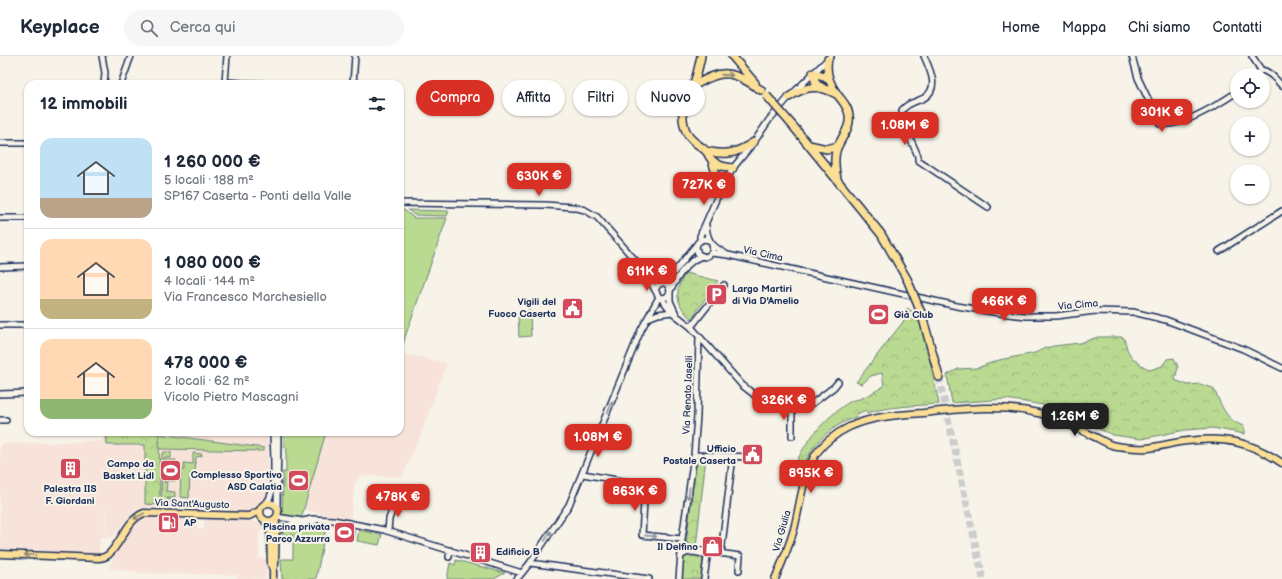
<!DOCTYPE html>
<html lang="it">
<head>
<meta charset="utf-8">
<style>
  :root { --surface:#fff; --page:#f6f6f7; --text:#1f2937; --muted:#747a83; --line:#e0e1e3; --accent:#d93025 }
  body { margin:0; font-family:"Balsamiq Sans",sans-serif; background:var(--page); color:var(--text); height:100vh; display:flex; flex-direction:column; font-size:15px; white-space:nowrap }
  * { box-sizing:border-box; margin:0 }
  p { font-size:13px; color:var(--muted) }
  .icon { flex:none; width:22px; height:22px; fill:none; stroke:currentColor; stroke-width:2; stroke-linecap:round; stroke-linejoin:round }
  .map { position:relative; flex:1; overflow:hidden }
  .drawer { position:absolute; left:24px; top:24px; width:380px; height:356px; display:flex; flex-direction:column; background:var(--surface); border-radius:12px; box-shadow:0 1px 3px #0004 }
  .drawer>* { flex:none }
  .top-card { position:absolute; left:416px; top:24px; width:380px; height:36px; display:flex; gap:8px }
  .buttons { position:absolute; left:1230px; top:12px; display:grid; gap:8px }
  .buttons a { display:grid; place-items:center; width:40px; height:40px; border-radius:50%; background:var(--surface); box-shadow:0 1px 3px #0004; font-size:20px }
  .price { position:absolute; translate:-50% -34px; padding:0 9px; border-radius:8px; background:var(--accent); color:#fff; font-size:13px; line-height:26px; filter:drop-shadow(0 1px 2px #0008) }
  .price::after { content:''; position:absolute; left:50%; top:24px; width:12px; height:9px; margin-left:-6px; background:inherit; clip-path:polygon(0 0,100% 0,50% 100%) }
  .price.current { background:#222; color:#fff }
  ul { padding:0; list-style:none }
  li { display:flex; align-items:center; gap:12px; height:100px; padding:0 16px }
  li+li { border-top:1px solid var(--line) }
  li span { display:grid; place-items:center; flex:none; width:112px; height:80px; border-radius:12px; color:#555 }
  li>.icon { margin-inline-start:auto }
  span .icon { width:48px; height:48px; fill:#fffc; stroke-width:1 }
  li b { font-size:17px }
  h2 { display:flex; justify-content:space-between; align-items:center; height:48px; padding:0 16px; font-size:17px }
  .chip { padding:0 14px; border-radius:18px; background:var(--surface); box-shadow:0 1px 3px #0004; font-size:14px; line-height:36px }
  .chip.current { background:var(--accent); color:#fff }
  header { display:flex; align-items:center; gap:24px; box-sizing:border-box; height:56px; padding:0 20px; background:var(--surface); border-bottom:1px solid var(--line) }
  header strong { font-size:19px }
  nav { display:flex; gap:22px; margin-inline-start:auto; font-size:14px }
  .search { width:280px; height:36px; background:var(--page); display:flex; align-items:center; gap:10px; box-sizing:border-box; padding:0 14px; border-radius:22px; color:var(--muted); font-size:15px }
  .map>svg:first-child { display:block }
  .built { fill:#f8e3da }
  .green { fill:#bad991; stroke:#6a8478 }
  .forest { fill:url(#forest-crowns); stroke:#6a8478 }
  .water { fill:url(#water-ripples); stroke:#6a93bd }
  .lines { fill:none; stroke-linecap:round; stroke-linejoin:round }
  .highway-tunnel { stroke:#cbcccc; stroke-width:7; stroke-dasharray:7 3.5; stroke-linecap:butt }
  .minor-casing { stroke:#1b2f5e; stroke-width:8 }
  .major-casing { stroke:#1b2f5e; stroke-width:9 }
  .highway-casing { stroke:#1b2f5e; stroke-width:10 }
  .minor { stroke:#f7f3e8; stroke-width:5 }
  .major { stroke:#fbdf96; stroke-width:6 }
  .highway { stroke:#fbdf96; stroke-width:7 }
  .highway-bridge-casing { stroke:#1b2f5e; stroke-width:10; stroke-linecap:butt }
  .highway-bridge { stroke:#fbdf96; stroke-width:7 }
  .oneway { stroke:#8b877a }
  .oneway2 { stroke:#8991a3 }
  .labels { text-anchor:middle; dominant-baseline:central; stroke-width:4; stroke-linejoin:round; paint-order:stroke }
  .street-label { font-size:10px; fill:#1b2f5e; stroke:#f7f3e8 }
  .poi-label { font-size:10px; font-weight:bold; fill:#1b2f5e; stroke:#f7f3e8; text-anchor:end }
</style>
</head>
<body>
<header>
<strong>Keyplace</strong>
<div class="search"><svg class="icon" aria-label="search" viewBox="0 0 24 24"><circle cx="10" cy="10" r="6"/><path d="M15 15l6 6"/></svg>Cerca qui</div>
<nav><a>Home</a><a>Mappa</a><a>Chi siamo</a><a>Contatti</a></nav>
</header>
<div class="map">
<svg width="1282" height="523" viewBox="0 0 1282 523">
  <defs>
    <pattern id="forest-crowns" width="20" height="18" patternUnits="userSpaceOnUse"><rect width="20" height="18" fill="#bad991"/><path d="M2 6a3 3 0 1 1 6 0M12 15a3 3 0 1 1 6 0" fill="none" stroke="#9fbb7f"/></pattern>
    <pattern id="water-ripples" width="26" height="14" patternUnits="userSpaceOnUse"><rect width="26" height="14" fill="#9ed5fd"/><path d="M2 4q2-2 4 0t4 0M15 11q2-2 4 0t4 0" fill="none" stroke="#88b7db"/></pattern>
  </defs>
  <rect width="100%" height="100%" fill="#f7f3e8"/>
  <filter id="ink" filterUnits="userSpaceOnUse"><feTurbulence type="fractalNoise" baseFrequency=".025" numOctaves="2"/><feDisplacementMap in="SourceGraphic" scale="8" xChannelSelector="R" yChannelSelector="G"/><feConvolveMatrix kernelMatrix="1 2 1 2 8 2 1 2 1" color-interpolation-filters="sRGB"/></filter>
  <g filter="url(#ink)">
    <path class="built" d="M 400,297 L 447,307 L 420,381 L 402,421 L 362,420 L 358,422 L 355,427 L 350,464 L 305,454 L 326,376 L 400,376 Z
      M 102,376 L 268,376 L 268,440 L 252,456 L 156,451 L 141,452 L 131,458 L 114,481 L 107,481 L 105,445 L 106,481 L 100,481 L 99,498 L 0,493 L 0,388 L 102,385 Z
      M 144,460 L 193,462 L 197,464 L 198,473 L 204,473 L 204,465 L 207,462 L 250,465 L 260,467 L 263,471 L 263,475 L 259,475 L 259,502 L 267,503 L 266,523 L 236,523 L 238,519 L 144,517 L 109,512 L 114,500 L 133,471 L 139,463 Z"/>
    <path class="green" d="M 400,154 L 404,154 L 414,162 L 447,162 L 405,281 L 401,297 Z
      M 408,154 L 449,155 L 447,160 L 414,159 Z
      M 530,255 L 531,280 L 519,281 L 518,256 Z
      M 284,376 L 326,376 L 301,463 L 282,460 L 283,416 L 286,416 L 286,398 L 287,392 L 284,391 Z
      M 159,378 L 264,392 L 264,395 L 159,393 Z
      M 164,396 L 171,396 L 171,402 L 164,402 L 164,426 L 167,427 L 166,435 L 175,436 L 175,442 L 167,442 L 167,443 L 175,444 L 175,447 L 161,446 L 162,398 Z
      M 193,397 L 202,398 L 202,400 L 196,401 L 195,417 L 190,417 L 189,442 L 180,441 L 181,414 L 184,414 L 184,407 L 193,408 Z
      M 165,404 L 176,404 L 175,425 L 165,425 Z
      M 327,466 L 316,523 L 282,523 L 281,503 L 293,503 L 293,479 L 281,479 L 286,472 L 317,470 Z
      M 359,474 L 382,479 L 379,489 L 357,485 Z
      M 456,504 L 505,517 L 494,523 L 447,523 L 450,507 L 455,509 Z"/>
    <path class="forest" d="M 686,217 L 718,225 L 691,263 C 676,248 673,235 686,217 Z
      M 907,252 L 919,260 L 922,269 L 928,295 L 939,348 C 914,350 890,350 867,357 L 866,354 L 857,358 L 856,361 C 827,372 810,389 800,420 L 793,419 C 797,392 827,359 851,345 C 854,343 859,344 862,342 C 870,339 877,334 884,330 L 882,317 L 871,320 L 862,328 L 856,326 L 903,266 Z
      M 1098,281 L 1123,281 C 1125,285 1126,288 1127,293 C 1131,303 1141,309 1150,314 L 1162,310 L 1167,303 L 1174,302 L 1178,311 L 1175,324 L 1188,329 L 1200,328 L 1213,332 C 1222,348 1224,364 1244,370 L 1244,378 L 1213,372 L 1185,374 L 1141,383 L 1113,379 L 1043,349 L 1006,343 L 952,347 L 947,319 L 958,313 L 977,312 L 999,304 L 1035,297 L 1045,292 L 1054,290 L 1080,287 Z
      M 106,376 L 142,376 L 159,378 L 160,449 L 145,448 L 145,389 L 107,389 Z
      M 696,401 L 706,401 L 696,491 L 686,490 Z
      M 689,498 L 700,499 L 703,503 L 701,523 L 681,523 L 684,500 Z"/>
    <path class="water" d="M 337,471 L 355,474 L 353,483 L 335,480 Z"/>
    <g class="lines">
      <path class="highway-tunnel" d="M 939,321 L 983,523"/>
      <defs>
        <path id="minor" d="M 102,0 L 105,17 L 104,28
          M 227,0 L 225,26 L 242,27
          M 924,0 C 930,14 940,32 924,42 C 920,44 916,45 912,47 C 908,48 905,51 902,54 L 902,58 L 906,73 L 918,100 L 918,104 L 988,151
          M 1132,0 L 1138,22 L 1160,68 C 1181,72 1219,48 1237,36
          M 1252,0 L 1261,14 C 1270,15 1276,24 1282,30
          M 1257,19 L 1261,14
          M 121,28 L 131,0
          M 242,28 L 242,27 L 266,28
          M 353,28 L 355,0
          M 0,87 L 28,87
          M 400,147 L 545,149 L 573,151 L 585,154 L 597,161 L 644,214 L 655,234
          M 0,162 L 28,162
          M 706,169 C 707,185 712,190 726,198
          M 708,184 C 702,182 697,185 696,191 L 698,198 L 705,201 C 711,199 714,195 712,189
          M 700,185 L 700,180 L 718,139 L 733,112 L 754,86 L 769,64 L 789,41 L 831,0
          M 1219,195 L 1282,155
          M 711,197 L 728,199 L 957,250 L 999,257 L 1026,260 L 1056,260 L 1095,255 L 1133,256 L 1166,264 L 1243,293 L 1282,312
          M 0,211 L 28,210
          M 647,216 L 669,230 L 670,236 C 668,241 664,243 659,241 L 655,234 L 658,229 L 662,227
          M 664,227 L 671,220 L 696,189
          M 670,235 C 678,220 686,206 702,200
          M 670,236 L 670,245 L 676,258
          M 661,242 L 672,256 L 691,271 L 742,329 L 756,340 L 766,345 L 784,348 L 796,349 L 813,347 L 834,331 L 838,326
          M 648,262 L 658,258 L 672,256
          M 0,269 L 28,269
          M 691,271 L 724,229
          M 0,338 L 28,337
          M 792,349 L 792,380
          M 0,364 L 6,364
          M 694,399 L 752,401
          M 583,418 L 645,429 L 642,479 L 682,483
          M 266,447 C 278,436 273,393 273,376
          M 277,452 L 278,376
          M 276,461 L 303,465 L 312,463 L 333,464 L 384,474 L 522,517
          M 388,475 L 389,463 L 395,447
          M 276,476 C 291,462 303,473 317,464
          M 682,489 L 690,493 L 740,500 L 739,514
          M 721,497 L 733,400
          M 681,500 C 687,494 700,496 707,501
          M 449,501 L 450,494
          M 530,507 L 649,523
          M 517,523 L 530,507 L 569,449 L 641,274 L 659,241
          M 679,523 L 682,483 L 694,399 L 697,360 L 699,280
          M 704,523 L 707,501"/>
        <path id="major" d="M260 456a9 9 0 1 1 18 0a9 9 0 1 1-18 0Z
          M 265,465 L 270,471 L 271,508 L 273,513
          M 0,498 L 99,502 C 102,502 105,501 108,499 C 122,487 126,464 144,457 L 249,460 L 259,455
          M 273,523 L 273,513 L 275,508 L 276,462
          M 775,523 C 782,507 789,491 794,473 C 800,450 802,423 814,401 C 822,388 836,377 849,371 C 872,360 898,359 923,357 C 961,353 1000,348 1038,357 C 1057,361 1075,371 1093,380 C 1100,383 1108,389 1116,390 C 1125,391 1137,393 1147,392 C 1160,391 1174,386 1187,385 C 1224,380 1251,386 1282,407"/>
        <path id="highway" d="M 701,0 C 699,10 697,20 693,30 C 692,33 689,35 688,37 C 681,49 681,67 688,79 C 692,86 700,89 706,95 C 708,97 709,101 711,103 C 717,110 725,111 733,112
          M 732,0 L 755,27
          M 828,3 C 825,16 829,27 837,38 C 842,45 848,50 849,59 C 851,71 843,79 838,90 C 833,99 835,113 837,123
          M 692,31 C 723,12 731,14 761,34
          M 823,32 L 816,28 L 813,17 L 821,19 L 829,24
          M 789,41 C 806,30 818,28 836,38
          M 793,70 L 881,178 L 907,223
          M 809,89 L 827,93 L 838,90
          M 706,95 C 727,100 737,97 754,86
          M 712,104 L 716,118 L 718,139
          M 922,259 L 939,321"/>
      </defs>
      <use href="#minor" class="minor-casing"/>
      <use href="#major" class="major-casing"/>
      <use href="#highway" class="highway-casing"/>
      <use href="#minor" class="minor"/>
      <use href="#major" class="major"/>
      <use href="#highway" class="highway"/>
      <defs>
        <path id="highway-bridge" d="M 766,39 L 793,70
          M 907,223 L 922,259"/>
      </defs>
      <use href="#highway-bridge" class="highway-bridge-casing"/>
      <use href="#highway-bridge" class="highway-bridge"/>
    </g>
    <defs><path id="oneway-shaft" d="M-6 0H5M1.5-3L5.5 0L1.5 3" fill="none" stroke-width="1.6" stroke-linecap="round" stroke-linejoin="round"/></defs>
    <g class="oneway">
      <use href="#oneway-shaft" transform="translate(727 19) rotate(4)"/>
      <use href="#oneway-shaft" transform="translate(139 460) rotate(151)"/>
      <use href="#oneway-shaft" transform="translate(30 499) rotate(-177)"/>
    </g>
    <g class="oneway2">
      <use href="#oneway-shaft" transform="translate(610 351) rotate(-68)"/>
      <use href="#oneway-shaft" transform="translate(689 437) rotate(98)"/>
      <use href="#oneway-shaft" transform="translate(548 480) rotate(-56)"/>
      <use href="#oneway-shaft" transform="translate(651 480) rotate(6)"/>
    </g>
  </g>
  <defs>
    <symbol id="parking-square" viewBox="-11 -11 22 22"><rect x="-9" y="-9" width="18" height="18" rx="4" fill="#d1495b" stroke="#f7f3e8"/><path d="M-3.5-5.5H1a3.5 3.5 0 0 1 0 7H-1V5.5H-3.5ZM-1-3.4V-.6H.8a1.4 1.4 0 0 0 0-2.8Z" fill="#fff"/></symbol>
    <symbol id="civic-square" viewBox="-11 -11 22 22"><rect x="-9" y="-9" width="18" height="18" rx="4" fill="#d1495b" stroke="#f7f3e8"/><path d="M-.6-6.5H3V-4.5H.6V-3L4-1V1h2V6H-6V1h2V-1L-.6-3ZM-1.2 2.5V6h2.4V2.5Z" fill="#fff"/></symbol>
    <symbol id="stadium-square" viewBox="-11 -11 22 22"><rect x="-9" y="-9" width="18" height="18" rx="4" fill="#d1495b" stroke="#f7f3e8"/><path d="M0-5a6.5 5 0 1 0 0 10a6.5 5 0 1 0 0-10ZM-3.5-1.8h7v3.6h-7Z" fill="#fff"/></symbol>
    <symbol id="building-square" viewBox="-11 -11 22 22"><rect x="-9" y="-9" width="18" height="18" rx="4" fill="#d1495b" stroke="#f7f3e8"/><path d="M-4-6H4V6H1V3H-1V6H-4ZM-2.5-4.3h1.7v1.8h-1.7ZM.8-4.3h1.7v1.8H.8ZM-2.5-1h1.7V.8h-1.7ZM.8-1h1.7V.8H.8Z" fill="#fff"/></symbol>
    <symbol id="fuel-square" viewBox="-11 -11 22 22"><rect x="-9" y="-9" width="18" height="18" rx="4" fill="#d1495b" stroke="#f7f3e8"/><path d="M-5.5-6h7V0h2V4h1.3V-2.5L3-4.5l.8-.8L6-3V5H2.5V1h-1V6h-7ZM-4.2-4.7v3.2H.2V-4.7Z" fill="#fff"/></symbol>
    <symbol id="shop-square" viewBox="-11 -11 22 22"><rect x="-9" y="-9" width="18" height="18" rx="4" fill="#d1495b" stroke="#f7f3e8"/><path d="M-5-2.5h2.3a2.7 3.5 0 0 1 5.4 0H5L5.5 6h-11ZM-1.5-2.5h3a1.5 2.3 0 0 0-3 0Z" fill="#fff"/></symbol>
  </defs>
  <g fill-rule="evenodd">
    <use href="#parking-square" x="704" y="226" width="25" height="25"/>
    <use href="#civic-square" x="560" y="240" width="25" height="25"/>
    <use href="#stadium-square" x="866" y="246" width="25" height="25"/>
    <use href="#civic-square" x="740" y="386" width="25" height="25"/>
    <use href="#building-square" x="58" y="400" width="25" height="25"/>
    <use href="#stadium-square" x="158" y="402" width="25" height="25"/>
    <use href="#stadium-square" x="286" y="412" width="25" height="25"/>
    <use href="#fuel-square" x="156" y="454" width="25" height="25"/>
    <use href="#stadium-square" x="332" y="464" width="25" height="25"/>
    <use href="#shop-square" x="700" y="478" width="25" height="25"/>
    <use href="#building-square" x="468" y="484" width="25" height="25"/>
  </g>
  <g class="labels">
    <g class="street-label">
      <text transform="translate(763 198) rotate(12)">Via Cima</text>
      <text transform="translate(1078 249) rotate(-5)">Via Cima</text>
      <text transform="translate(688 339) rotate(-88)">Via Renato Iaselli</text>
      <text transform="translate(192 448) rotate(2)">Via Sant'Augusto</text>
      <text transform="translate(782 475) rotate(-74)">Via Giulia</text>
    </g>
    <g class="poi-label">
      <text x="732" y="233" text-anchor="start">Largo Martiri<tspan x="732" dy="12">di Via D'Amelio</tspan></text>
      <text x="556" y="246">Vigili del<tspan x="556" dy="12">Fuoco Caserta</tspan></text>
      <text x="894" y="259" text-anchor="start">Già Club</text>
      <text x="736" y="393">Ufficio<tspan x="736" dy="12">Postale Caserta</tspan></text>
      <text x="154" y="408">Campo da<tspan x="154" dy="12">Basket Lidl</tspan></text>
      <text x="282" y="419">Complesso Sportivo<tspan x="282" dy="12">ASD Calatia</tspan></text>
      <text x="70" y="433" text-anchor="middle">Palestra IIS<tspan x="70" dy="12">F. Giordani</tspan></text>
      <text x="184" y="467" text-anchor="start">AP</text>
      <text x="330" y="471">Piscina privata<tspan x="330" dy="12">Parco Azzurra</tspan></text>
      <text x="698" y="491">Il Delfino</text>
      <text x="496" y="496" text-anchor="start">Edificio B</text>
    </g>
  </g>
</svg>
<div class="buttons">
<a><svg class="icon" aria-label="locate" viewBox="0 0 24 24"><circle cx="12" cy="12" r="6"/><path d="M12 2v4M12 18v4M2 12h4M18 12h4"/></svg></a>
<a>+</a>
<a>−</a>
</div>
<b class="price" style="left:1162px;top:77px">301K €</b>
<b class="price" style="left:905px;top:90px">1.08M €</b>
<b class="price" style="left:539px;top:141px">630K €</b>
<b class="price" style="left:704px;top:150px">727K €</b>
<b class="price" style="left:647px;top:236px">611K €</b>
<b class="price" style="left:1004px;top:266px">466K €</b>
<b class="price" style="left:784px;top:365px">326K €</b>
<b class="price current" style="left:1075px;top:381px">1.26M €</b>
<b class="price" style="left:598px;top:402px">1.08M €</b>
<b class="price" style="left:811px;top:438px">895K €</b>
<b class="price" style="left:635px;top:456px">863K €</b>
<b class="price" style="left:398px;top:462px">478K €</b>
<div class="top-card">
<a class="chip current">Compra</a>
<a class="chip">Affitta</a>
<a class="chip">Filtri</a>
<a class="chip">Nuovo</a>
</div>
<section class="drawer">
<h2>12 immobili<svg class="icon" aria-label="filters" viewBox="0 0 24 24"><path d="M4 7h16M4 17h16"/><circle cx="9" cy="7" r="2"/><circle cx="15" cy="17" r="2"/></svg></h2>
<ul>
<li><span style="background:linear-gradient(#bfe0f5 75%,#b9a48a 0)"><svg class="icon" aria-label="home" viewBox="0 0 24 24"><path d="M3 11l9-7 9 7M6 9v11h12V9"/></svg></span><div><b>1 260 000 €</b><p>5 locali · 188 m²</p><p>SP167 Caserta - Ponti della Valle</p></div></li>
<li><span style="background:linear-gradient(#ffd9b3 75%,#c2b280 0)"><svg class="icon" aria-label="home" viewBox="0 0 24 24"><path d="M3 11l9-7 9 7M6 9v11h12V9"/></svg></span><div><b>1 080 000 €</b><p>4 locali · 144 m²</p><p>Via Francesco Marchesiello</p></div></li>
<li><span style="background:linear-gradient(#ffd9b3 75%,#8fb573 0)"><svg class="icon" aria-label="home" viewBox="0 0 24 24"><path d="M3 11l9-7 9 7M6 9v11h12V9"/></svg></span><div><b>478 000 €</b><p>2 locali · 62 m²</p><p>Vicolo Pietro Mascagni</p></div></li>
</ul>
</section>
</div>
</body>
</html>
